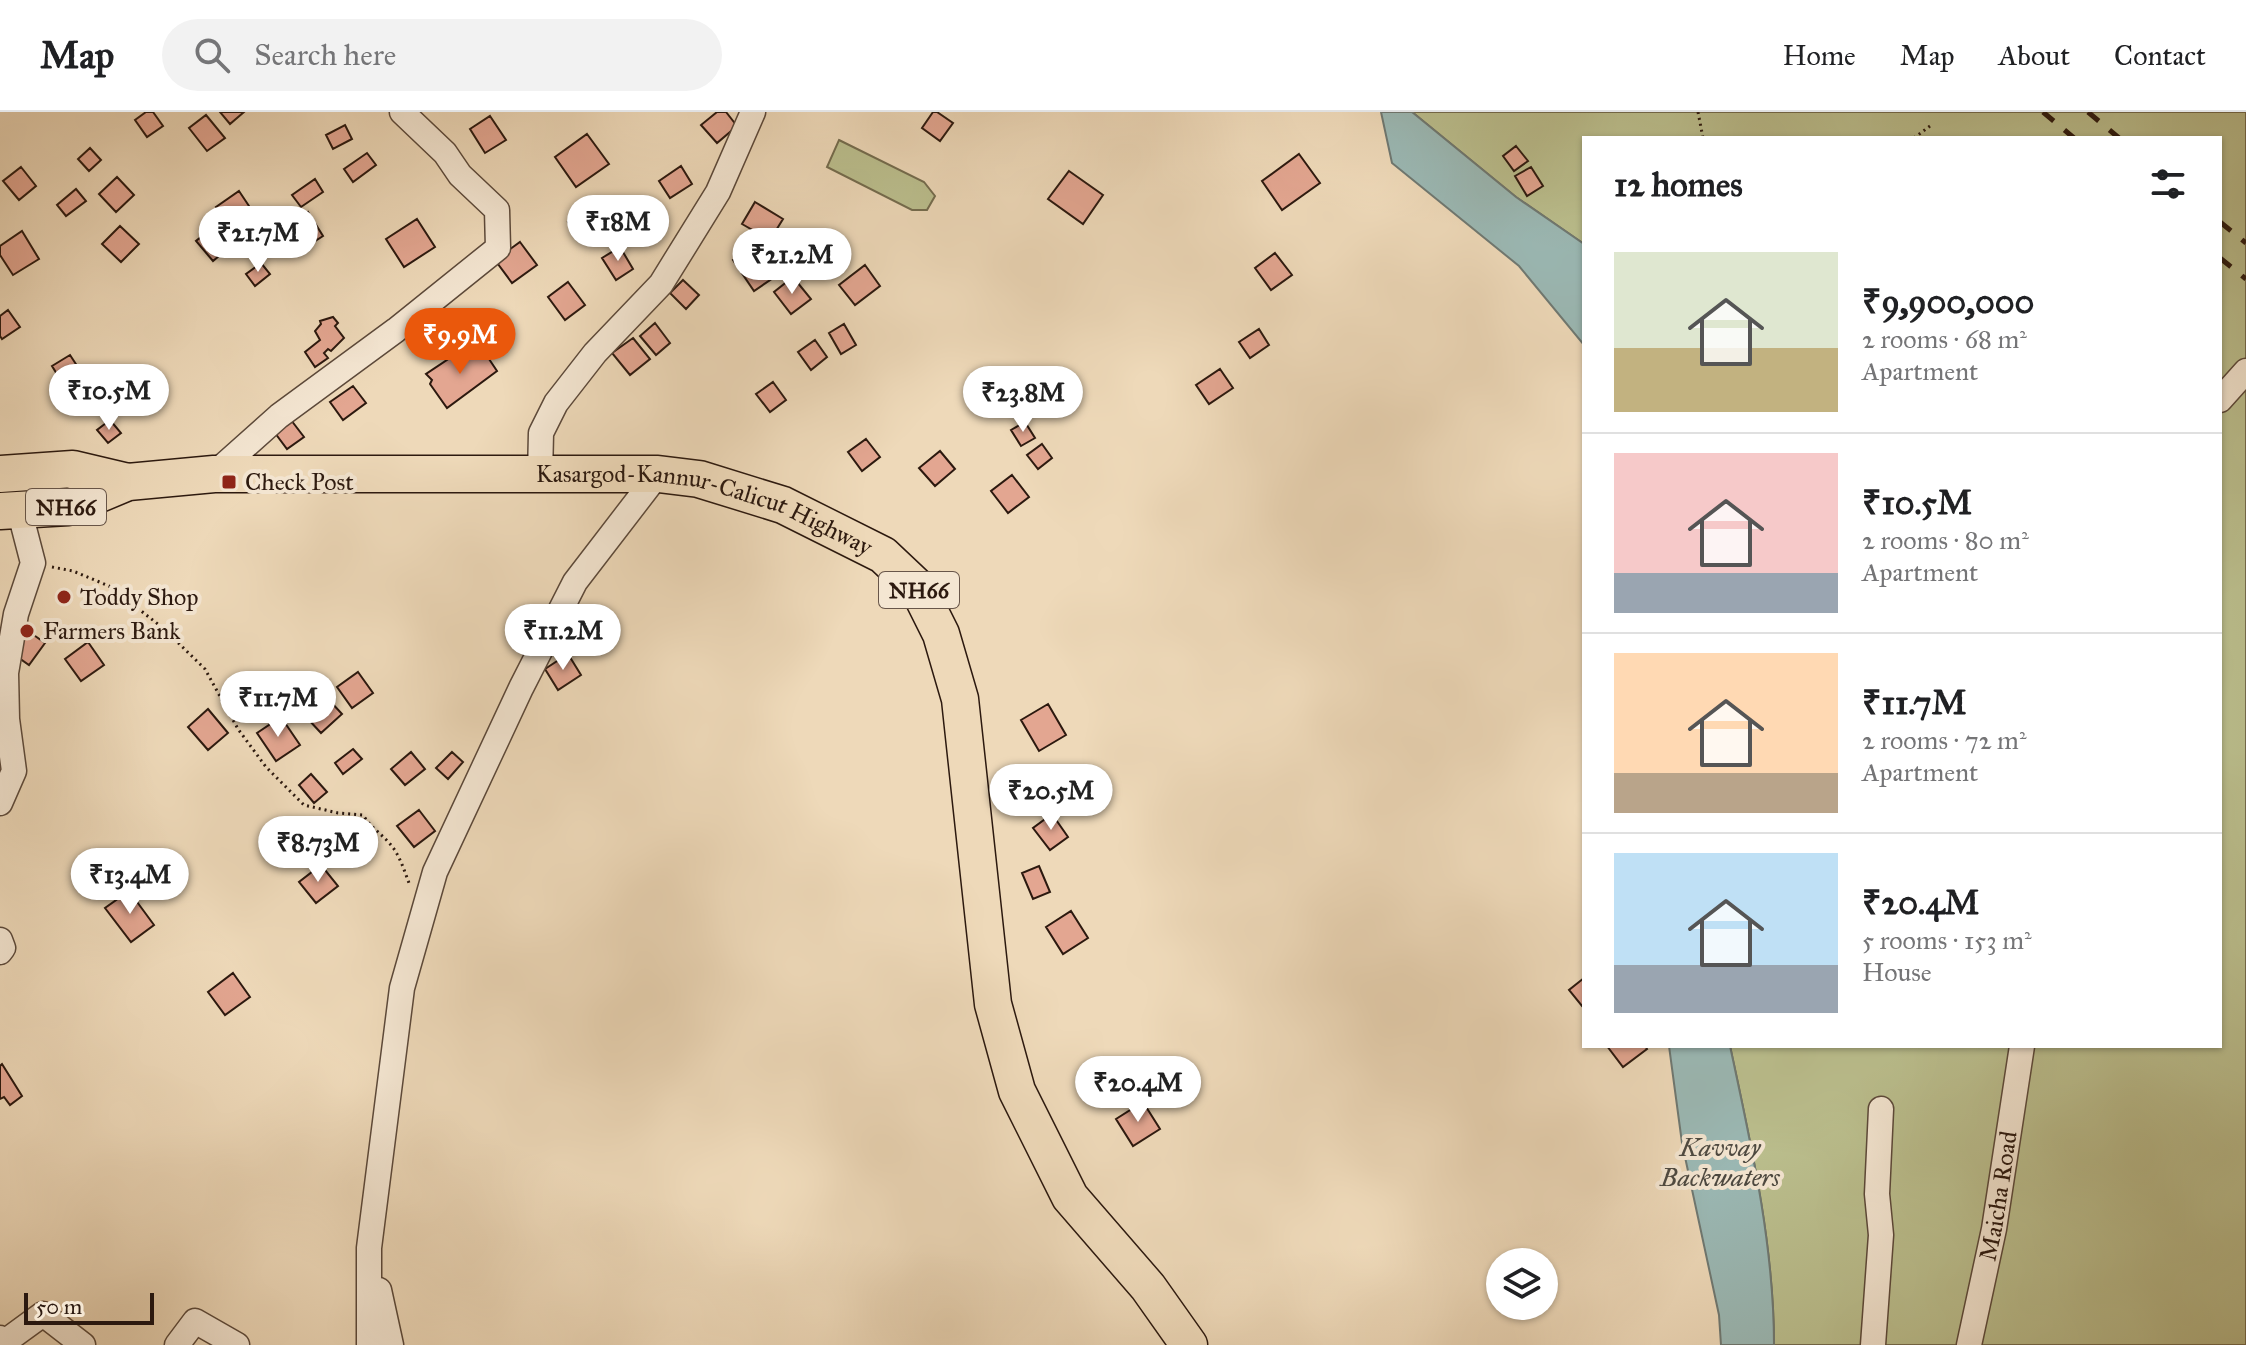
<!DOCTYPE html>
<html lang="en">
<head>
<meta charset="utf-8">
<style>
  :root { --surface:#fff; --page:#f2f2f2; --text:#202124; --muted:#757577; --line:#e0e0e0; --accent:#ea580c }
  body { margin:0; font-family:"IM FELL Great Primer",serif; background:var(--page); color:var(--text); height:100vh; display:flex; flex-direction:column; font-size:30px; white-space:nowrap }
  * { box-sizing:border-box; margin:0 }
  p { font-size:26px; color:var(--muted) }
  .icon { flex:none; width:44px; height:44px; fill:none; stroke:currentColor; stroke-width:2; stroke-linecap:round; stroke-linejoin:round }
  .map { position:relative; flex:1; overflow:hidden }
  .sheet { position:absolute; left:1582px; top:24px; width:640px; height:912px; display:flex; flex-direction:column; background:var(--surface); border-radius:0px; box-shadow:0 2px 6px #0004 }
  .sheet>* { flex:none }
  .controls { position:absolute; left:1486px; top:1136px; display:grid; gap:16px }
  .controls a { display:grid; place-items:center; width:72px; height:72px; border-radius:50%; background:var(--surface); box-shadow:0 2px 6px #0004; font-size:40px }
  .scale { position:absolute; left:24px; bottom:20px; width:130px; box-sizing:border-box; padding-left:8px; border:4px solid #2c190f; border-top:0; font-size:22px; line-height:28px; white-space:nowrap; color:#2c190f; -webkit-text-stroke:6px #f4e6d2; paint-order:stroke }
  .price { position:absolute; translate:-50% -68px; padding:0 18px; border-radius:28px; background:#fff; color:#222; font-size:26px; line-height:52px; filter:drop-shadow(0 2px 4px #0008) }
  .price::after { content:''; position:absolute; left:50%; top:48px; width:24px; height:18px; margin-left:-12px; background:inherit; clip-path:polygon(0 0,100% 0,50% 100%) }
  .price.on { background:var(--accent); color:#fff }
  ul { padding:0; list-style:none }
  li { display:flex; align-items:center; gap:24px; height:200px; padding:0 32px }
  li+li { border-top:2px solid var(--line) }
  li span { display:grid; place-items:center; flex:none; width:224px; height:160px; border-radius:0px; color:#555 }
  li>.icon { margin-inline-start:auto }
  span .icon { width:96px; height:96px; fill:#fffc; stroke-width:1 }
  li b { font-size:34px }
  h2 { display:flex; justify-content:space-between; align-items:center; height:96px; padding:0 32px; font-size:34px }
  header { display:flex; align-items:center; gap:48px; box-sizing:border-box; height:112px; padding:0 40px; background:var(--surface); border-bottom:2px solid var(--line) }
  header strong { font-size:38px }
  nav { display:flex; gap:44px; margin-inline-start:auto; font-size:28px }
  .search { width:560px; height:72px; background:var(--page); display:flex; align-items:center; gap:20px; box-sizing:border-box; padding:0 28px; border-radius:44px; color:var(--muted); font-size:30px }
  .map>svg:first-child { display:block }
  .green { fill:#bbbf8e; stroke:#746c4e; stroke-width:2 }
  .water { fill:#9bb9b5; stroke:#6f7973; stroke-width:2 }
  .building { fill:#e3a691; stroke:#2c190f; stroke-width:2 }
  .lines { fill:none; stroke-linecap:round; stroke-linejoin:round }
  .minor-casing { stroke:#5c493a; stroke-width:27 }
  .highway-casing { stroke:#2c190f; stroke-width:39 }
  .path { stroke:#2c190f; stroke-width:3; stroke-dasharray:2 4; stroke-linecap:butt }
  .minor { stroke:#f4e6d2; stroke-width:24 }
  .highway { stroke:#eed9b9; stroke-width:36 }
  .rail { stroke:#2c190f; stroke-width:5; stroke-dasharray:14 14; stroke-linecap:butt }
  .poi-dot { fill:#8f2418; stroke:#f4e6d2; stroke-width:3 }
  .labels { text-anchor:middle; dominant-baseline:central; stroke-width:8; stroke-linejoin:round; paint-order:stroke }
  .shield { fill:#f4e6d2; stroke:#68564a; stroke-width:2 }
  .shield-label { font-size:22px; font-weight:bold; fill:#2c190f }
  .poi-label { font-size:24px; fill:#2c190f; stroke:#f4e6d2; text-anchor:start }
  .street-label { font-size:24px; fill:#2c190f; stroke:#f4e6d2 }
  .water-label { font-size:26px; font-style:italic; fill:#4d4941; stroke:#f4e6d2 }
</style>
</head>
<body>
<header>
<strong>Map</strong>
<div class="search"><svg class="icon" aria-label="search" viewBox="0 0 24 24"><circle cx="10" cy="10" r="6"/><path d="M15 15l6 6"/></svg>Search here</div>
<nav><a>Home</a><a>Map</a><a>About</a><a>Contact</a></nav>
</header>
<div class="map">
<svg width="2246" height="1233" viewBox="0 0 2246 1233">
  <rect width="100%" height="100%" fill="#eed9b9"/>
  <filter id="stains"><feTurbulence type="fractalNoise" baseFrequency=".0025" numOctaves="4"/><feColorMatrix values="0 0 0 0 .2 0 0 0 0 .09 0 0 0 0 .02 0 0 0 .5 -.17"/></filter>
  <radialGradient id="worn" r=".72"><stop offset=".6" stop-color="#630" stop-opacity="0"/><stop offset="1" stop-color="#630" stop-opacity=".3"/></radialGradient>
  <path class="green" d="M 1412,0 L 2246,0 L 2246,1233 L 1774,1233 C 1774,1133 1751,1032 1730,934 L 2220,934 L 2220,26 L 1584,26 L 1584,132 L 1516,85 Z
    M 839,28 L 924,70 L 935,84 L 927,98 L 912,98 L 827,55 Z"/>
  <path class="water" d="M 1381,0 L 1412,0 L 1516,85 L 1584,132 L 1584,233 L 1519,154 L 1392,51 Z
    M 1669,934 L 1730,934 C 1751,1032 1774,1133 1774,1233 L 1721,1233 L 1719,1203 L 1682,1031 Z"/>
  <path class="building" d="M 146,0 L 153,0 L 163,14 L 147,25 L 135,8 Z
    M 220,0 L 244,0 L 230,12 Z
    M 717,0 L 726,0 L 737,14 L 717,31 L 701,13 Z
    M 933,0 L 937,0 L 953,11 L 940,29 L 922,16 Z
    M 206,3 L 225,26 L 207,39 L 189,16 Z
    M 490,4 L 506,28 L 485,41 L 470,17 Z
    M 345,13 L 352,27 L 333,37 L 326,23 Z
    M 587,22 L 609,52 L 576,75 L 555,45 Z
    M 1516,34 L 1528,49 L 1514,59 L 1503,44 Z
    M 90,36 L 101,48 L 89,59 L 78,47 Z
    M 367,41 L 376,53 L 353,70 L 344,57 Z
    M 1299,42 L 1320,71 L 1282,98 L 1262,69 Z
    M 681,54 L 692,72 L 670,86 L 659,69 Z
    M 21,55 L 36,74 L 19,88 L 3,69 Z
    M 1531,55 L 1543,74 L 1527,84 L 1515,64 Z
    M 1069,59 L 1103,83 L 1083,112 L 1048,87 Z
    M 117,65 L 134,83 L 116,100 L 99,82 Z
    M 315,67 L 323,80 L 301,95 L 292,83 Z
    M 76,77 L 86,89 L 66,104 L 57,93 Z
    M 239,79 L 257,106 L 234,121 L 216,95 Z
    M 755,90 L 783,107 L 770,128 L 742,112 Z
    M 592,93 L 606,113 L 582,130 L 568,110 Z
    M 308,100 L 323,124 L 298,140 L 283,116 Z
    M 417,107 L 435,135 L 404,155 L 386,127 Z
    M 216,113 L 232,133 L 213,149 L 196,129 Z
    M 120,114 L 139,132 L 121,150 L 102,132 Z
    M 22,119 L 39,147 L 13,163 L 0,143 L 0,134 Z
    M 761,129 L 782,160 L 754,179 L 733,148 Z
    M 520,130 L 537,153 L 512,171 L 495,148 Z
    M 620,135 L 633,157 L 616,168 L 602,146 Z
    M 1275,141 L 1292,163 L 1271,178 L 1255,156 Z
    M 261,151 L 270,162 L 255,174 L 246,162 Z
    M 865,153 L 880,174 L 855,193 L 839,173 Z
    M 793,165 L 811,187 L 791,202 L 774,180 Z
    M 683,168 L 699,183 L 686,197 L 670,181 Z
    M 568,170 L 585,193 L 565,208 L 548,185 Z
    M 8,198 L 20,215 L 2,227 L 0,224 L 0,204 Z
    M 333,205 L 338,211 L 335,214 L 344,226 L 331,239 L 328,237 L 324,241 L 328,246 L 315,255 L 305,240 L 320,228 L 315,219 L 321,212 L 320,209 Z
    M 655,211 L 670,231 L 656,243 L 640,224 Z
    M 844,212 L 856,233 L 841,242 L 829,221 Z
    M 1259,217 L 1269,233 L 1250,246 L 1239,230 Z
    M 633,226 L 650,247 L 630,263 L 612,241 Z
    M 815,228 L 827,245 L 811,258 L 798,240 Z
    M 481,235 L 497,259 L 447,296 L 430,272 L 432,268 L 426,262 L 459,240 L 463,247 Z
    M 70,243 L 83,263 L 65,275 L 52,254 Z
    M 1220,257 L 1233,276 L 1209,292 L 1196,273 Z
    M 773,270 L 786,288 L 770,300 L 756,282 Z
    M 353,274 L 366,291 L 343,308 L 330,290 Z
    M 110,308 L 121,321 L 108,331 L 97,318 Z
    M 291,308 L 304,325 L 287,337 L 275,321 Z
    M 1025,310 L 1035,326 L 1021,334 L 1011,318 Z
    M 866,327 L 880,345 L 862,359 L 848,340 Z
    M 1042,332 L 1052,346 L 1038,357 L 1027,343 Z
    M 940,339 L 955,357 L 935,374 L 919,356 Z
    M 1012,363 L 1029,385 L 1008,401 L 991,379 Z
    M 28,519 L 45,531 L 29,553 L 12,541 Z
    M 88,530 L 104,553 L 81,569 L 65,547 Z
    M 568,542 L 581,563 L 558,578 L 545,557 Z
    M 358,560 L 373,581 L 352,596 L 337,575 Z
    M 260,563 L 275,585 L 253,599 L 238,578 Z
    M 316,574 L 342,602 L 321,621 L 295,593 Z
    M 1048,592 L 1066,623 L 1039,639 L 1021,608 Z
    M 208,597 L 228,621 L 208,638 L 188,615 Z
    M 281,605 L 300,633 L 276,649 L 257,621 Z
    M 353,637 L 362,647 L 343,662 L 335,651 Z
    M 411,640 L 425,657 L 405,673 L 391,657 Z
    M 452,640 L 463,650 L 448,667 L 436,656 Z
    M 311,662 L 327,680 L 314,691 L 299,673 Z
    M 419,698 L 435,719 L 414,735 L 397,714 Z
    M 1052,702 L 1068,725 L 1050,738 L 1033,716 Z
    M 321,753 L 338,774 L 316,791 L 299,770 Z
    M 1039,754 L 1050,780 L 1033,787 L 1022,761 Z
    M 129,779 L 154,813 L 131,830 L 105,796 Z
    M 1071,799 L 1088,826 L 1063,842 L 1046,815 Z
    M 233,861 L 250,885 L 225,903 L 208,880 Z
    M 1584,866 L 1584,893 L 1582,894 L 1569,878 Z
    M 1607,934 L 1645,934 L 1647,937 L 1623,955 Z
    M 2,952 L 22,984 L 10,993 L 4,985 L 0,987 L 0,954 Z
    M 1143,990 L 1160,1017 L 1133,1034 L 1116,1007 Z"/>
  <g class="lines">
    <defs>
      <g id="minor">
        <path d="M 2220,288 L 2246,259"/>
        <path d="M 214,362 L 279,304 L 396,218 L 498,136 L 497,98 L 460,63 L 445,41 L 402,0"/>
        <path d="M 540,364 L 541,321 L 556,291 L 595,241 L 661,172 L 718,80 L 753,0"/>
        <path d="M 0,691 L 14,659 L 7,607 L 6,561 L 16,502 L 33,451 L 19,397"/>
        <path d="M 0,828 L 3,836 L 0,840"/>
        <path d="M 379,1178 L 391,1233"/>
        <path d="M 0,1226 L 6,1229 L 43,1202 L 83,1233"/>
        <path d="M 177,1233 L 195,1209 L 237,1233"/>
        <path d="M 369,1233 L 369,1136 L 402,876 L 435,760 L 521,576 L 575,470 L 658,362"/>
        <path d="M 1873,1233 L 1881,1123 L 1877,1082 L 1881,997"/>
        <path id="s1" d="M 1969,1233 L 1994,1117 L 2022,934"/>
      </g>
      <g id="highway">
        <path d="M 0,362 L 73,357 L 128,370"/>
        <path id="s2" d="M 0,399 L 68,395 L 128,370 L 214,362 L 658,362 L 699,367 L 783,393 L 883,443 L 918,476 L 941,522 L 960,587 L 993,892 L 1017,979 L 1070,1085 L 1148,1175 L 1189,1233"/>
      </g>
    </defs>
    <use href="#minor" class="minor-casing"/>
    <use href="#highway" class="highway-casing"/>
    <path class="path" d="M 1698,0 L 1703,26
      M 1914,26 L 1930,14
      M 52,455 L 73,459 L 109,474 L 163,516 L 205,557 L 238,617 L 266,655 L 304,693 L 338,701 L 363,703 C 371,716 382,722 391,733 C 400,744 404,758 409,771"/>
    <use href="#minor" class="minor"/>
    <use href="#highway" class="highway"/>
    <path class="rail" d="M 2043,0 L 2074,26
      M 2088,0 L 2119,26
      M 2220,110 L 2246,131
      M 2220,146 L 2246,167"/>
  </g>
  <g class="poi-dot">
    <rect x="221" y="362" width="16" height="16" rx="4"/>
    <circle cx="64" cy="485" r="8"/>
    <circle cx="27" cy="519" r="8"/>
  </g>
  <g class="labels">
    <g class="shield">
      <rect x="26" y="377" width="80" height="36" rx="6"/>
      <rect x="879" y="460" width="80" height="36" rx="6"/>
    </g>
    <g class="shield-label">
      <text x="66" y="395">NH66</text>
      <text x="919" y="478">NH66</text>
    </g>
    <g class="poi-label">
      <text x="245" y="370">Check Post</text>
      <text x="80" y="485">Toddy Shop</text>
      <text x="43" y="519">Farmers Bank</text>
    </g>
    <g class="street-label">
      <text stroke="none"><textPath href="#s2" startOffset="716">Kasargod-Kannur-Calicut Highway</textPath></text>
      <text stroke="none"><textPath href="#s1" startOffset="152">Maicha Road</textPath></text>
    </g>
    <g class="water-label">
      <text x="1720" y="1035">Kavvay<tspan x="1720" dy="30">Backwaters</tspan></text>
    </g>
  </g>
  <rect width="100%" height="100%" filter="url(#stains)"/>
  <rect width="100%" height="100%" fill="url(#worn)"/>
</svg>
<div class="controls">
<a><svg class="icon" aria-label="layers" viewBox="0 0 24 24"><path d="M12 4l9 5-9 5-9-5zM3 14l9 5 9-5"/></svg></a>
</div>
<div class="scale">50 m</div>
<b class="price" style="left:618px;top:151px">₹18M</b>
<b class="price" style="left:258px;top:162px">₹21.7M</b>
<b class="price" style="left:792px;top:184px">₹21.2M</b>
<b class="price on" style="left:460px;top:264px">₹9.9M</b>
<b class="price" style="left:109px;top:320px">₹10.5M</b>
<b class="price" style="left:1023px;top:322px">₹23.8M</b>
<b class="price" style="left:563px;top:560px">₹11.2M</b>
<b class="price" style="left:278px;top:627px">₹11.7M</b>
<b class="price" style="left:1051px;top:720px">₹20.5M</b>
<b class="price" style="left:318px;top:772px">₹8.73M</b>
<b class="price" style="left:130px;top:804px">₹13.4M</b>
<b class="price" style="left:1138px;top:1012px">₹20.4M</b>
<section class="sheet">
<h2>12 homes<svg class="icon" aria-label="filters" viewBox="0 0 24 24"><path d="M4 7h16M4 17h16"/><circle cx="9" cy="7" r="2"/><circle cx="15" cy="17" r="2"/></svg></h2>
<ul>
<li><span style="background:linear-gradient(#dfe7d0 60%,#c2b280 0)"><svg class="icon" aria-label="home" viewBox="0 0 24 24"><path d="M3 11l9-7 9 7M6 9v11h12V9"/></svg></span><div><b>₹9,900,000</b><p>2 rooms · 68 m²</p><p>Apartment</p></div></li>
<li><span style="background:linear-gradient(#f6c9c9 75%,#9aa5b1 0)"><svg class="icon" aria-label="home" viewBox="0 0 24 24"><path d="M3 11l9-7 9 7M6 9v11h12V9"/></svg></span><div><b>₹10.5M</b><p>2 rooms · 80 m²</p><p>Apartment</p></div></li>
<li><span style="background:linear-gradient(#ffd9b3 75%,#b9a48a 0)"><svg class="icon" aria-label="home" viewBox="0 0 24 24"><path d="M3 11l9-7 9 7M6 9v11h12V9"/></svg></span><div><b>₹11.7M</b><p>2 rooms · 72 m²</p><p>Apartment</p></div></li>
<li><span style="background:linear-gradient(#bfe0f5 70%,#9aa5b1 0)"><svg class="icon" aria-label="home" viewBox="0 0 24 24"><path d="M3 11l9-7 9 7M6 9v11h12V9"/></svg></span><div><b>₹20.4M</b><p>5 rooms · 153 m²</p><p>House</p></div></li>
</ul>
</section>
</div>
</body>
</html>
